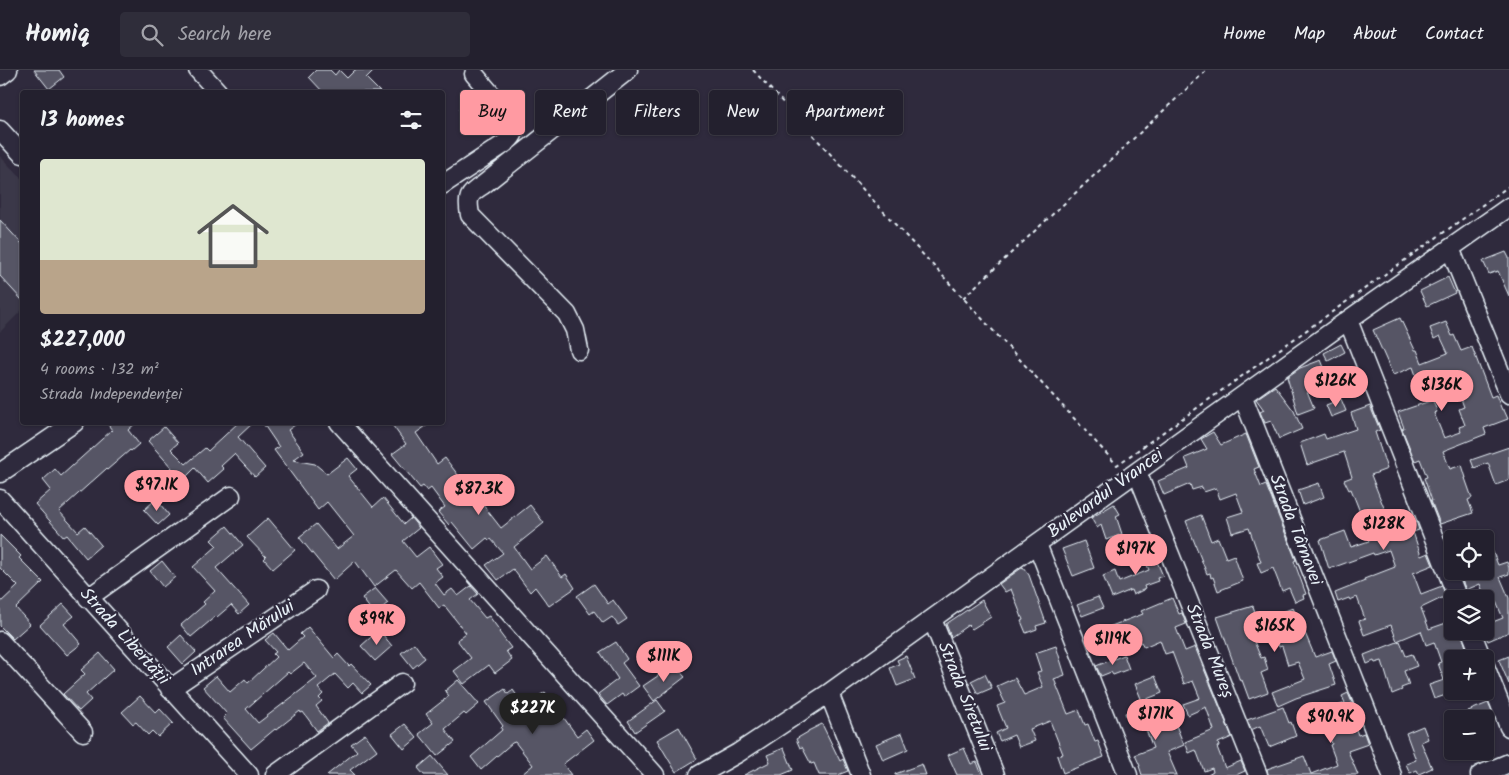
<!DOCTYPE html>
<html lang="en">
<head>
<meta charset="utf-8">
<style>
  :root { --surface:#23202e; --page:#2f2d3a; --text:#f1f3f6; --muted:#a3a3aa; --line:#403e4a; --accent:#ff9aa2 }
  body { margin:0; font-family:Kalam,sans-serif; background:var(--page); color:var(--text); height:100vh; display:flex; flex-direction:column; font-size:19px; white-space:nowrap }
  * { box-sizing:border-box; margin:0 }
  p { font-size:16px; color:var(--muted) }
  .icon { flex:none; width:28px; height:28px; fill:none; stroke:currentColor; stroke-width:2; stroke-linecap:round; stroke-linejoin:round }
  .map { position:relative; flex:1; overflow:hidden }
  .sheet { position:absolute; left:20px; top:20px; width:425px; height:335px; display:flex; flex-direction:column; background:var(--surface); border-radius:5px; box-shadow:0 1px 4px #0004,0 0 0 1px var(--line) }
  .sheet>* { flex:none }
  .guide { position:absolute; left:460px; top:20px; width:475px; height:45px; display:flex; gap:10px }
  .tools { position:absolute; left:1444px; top:460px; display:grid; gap:10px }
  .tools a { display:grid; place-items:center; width:50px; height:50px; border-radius:5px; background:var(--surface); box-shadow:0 1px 4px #0004,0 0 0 1px var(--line); font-size:25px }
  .price { position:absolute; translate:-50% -42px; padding:0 11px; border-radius:18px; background:var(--accent); color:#111; font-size:16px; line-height:32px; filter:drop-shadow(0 1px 2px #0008) }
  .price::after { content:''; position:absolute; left:50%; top:30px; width:15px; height:11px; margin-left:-8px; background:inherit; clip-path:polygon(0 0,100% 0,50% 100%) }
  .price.active { background:#222; color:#fff }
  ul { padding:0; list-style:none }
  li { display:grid; align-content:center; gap:10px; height:265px; padding:0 20px }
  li+li { border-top:1px solid var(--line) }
  li span { display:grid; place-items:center; height:155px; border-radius:5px; color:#555 }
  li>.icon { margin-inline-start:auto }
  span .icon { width:90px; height:90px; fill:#fffc; stroke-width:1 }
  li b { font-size:21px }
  h2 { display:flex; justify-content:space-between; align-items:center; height:60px; padding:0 20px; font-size:21px }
  .chip { padding:0 18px; border-radius:5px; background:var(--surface); box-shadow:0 1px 4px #0004,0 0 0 1px var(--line); font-size:18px; line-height:45px }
  .chip.active { background:var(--accent); color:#111 }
  header { display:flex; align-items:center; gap:30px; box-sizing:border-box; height:70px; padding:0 25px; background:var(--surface); border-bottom:1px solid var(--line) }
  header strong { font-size:24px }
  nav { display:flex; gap:28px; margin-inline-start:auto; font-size:18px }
  .search { width:350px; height:45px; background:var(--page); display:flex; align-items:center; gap:12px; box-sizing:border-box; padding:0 18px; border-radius:5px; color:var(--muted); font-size:19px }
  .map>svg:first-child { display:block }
  .built { fill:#3b3749 }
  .building { fill:#575565; stroke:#e8f1f8; fill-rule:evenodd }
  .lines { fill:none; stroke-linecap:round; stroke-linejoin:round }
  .minor-casing { stroke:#e8f1f8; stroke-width:21 }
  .path { stroke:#e8f1f8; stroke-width:2; stroke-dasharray:4 4; stroke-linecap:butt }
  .minor { stroke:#2f2a3d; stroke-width:18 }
  .labels { text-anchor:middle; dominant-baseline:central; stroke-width:4.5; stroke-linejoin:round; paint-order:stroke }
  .street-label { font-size:18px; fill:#e8f1f8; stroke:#2f2a3d }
</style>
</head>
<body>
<header>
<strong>Homiq</strong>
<div class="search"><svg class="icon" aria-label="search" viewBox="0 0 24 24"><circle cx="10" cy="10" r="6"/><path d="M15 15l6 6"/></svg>Search here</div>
<nav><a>Home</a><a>Map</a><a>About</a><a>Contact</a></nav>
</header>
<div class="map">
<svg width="1509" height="705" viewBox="0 0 1509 705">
  <rect width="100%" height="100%" fill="#2f2a3d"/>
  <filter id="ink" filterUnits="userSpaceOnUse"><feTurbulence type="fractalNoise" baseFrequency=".02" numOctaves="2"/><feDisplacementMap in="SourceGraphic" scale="10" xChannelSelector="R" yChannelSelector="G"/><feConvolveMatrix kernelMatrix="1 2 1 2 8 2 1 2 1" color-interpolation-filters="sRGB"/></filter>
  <g filter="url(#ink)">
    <path class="built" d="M 0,86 L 22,109 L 22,240 L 0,262 Z"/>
    <path class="building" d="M 34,0 L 59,0 L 64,7 L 49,19 Z
      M 316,0 L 330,0 L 335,5 L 339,0 L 347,8 L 355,0 L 374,0 L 366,8 L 380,22 L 323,22 L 309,7 Z
      M 477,24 L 493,42 L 487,47 L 484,43 L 479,48 L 476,45 L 469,51 L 459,39 Z
      M 0,150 L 22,174 L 22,230 L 0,206 Z
      M 1506,182 L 1509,188 L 1509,226 L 1498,201 L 1489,204 L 1483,191 Z
      M 1448,207 L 1455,223 L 1427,236 L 1420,221 Z
      M 1400,248 L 1415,280 L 1417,280 L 1422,293 L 1448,283 L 1440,266 L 1434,269 L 1430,258 L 1446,252 L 1452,266 L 1454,265 L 1461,281 L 1472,277 L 1491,327 L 1496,325 L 1502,340 L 1504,340 L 1508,349 L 1484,358 L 1486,364 L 1443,381 L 1450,399 L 1462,395 L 1466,408 L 1465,408 L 1472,428 L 1468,430 L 1473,443 L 1440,454 L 1431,431 L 1432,431 L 1424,408 L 1427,407 L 1420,389 L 1415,391 L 1402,359 L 1404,358 L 1398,342 L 1433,330 L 1437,342 L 1434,343 L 1444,368 L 1461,362 L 1459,357 L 1465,355 L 1459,339 L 1464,337 L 1457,318 L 1432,328 L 1425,309 L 1418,311 L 1413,297 L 1393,305 L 1373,260 Z
      M 1341,274 L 1345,282 L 1328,291 L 1324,283 Z
      M 1321,290 L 1330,312 L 1307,321 L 1314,338 L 1298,344 L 1287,307 L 1300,298 Z
      M 1275,316 L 1294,341 L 1302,359 L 1279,369 L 1271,351 L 1265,353 L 1260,342 L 1264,340 L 1256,329 Z
      M 1341,329 L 1346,341 L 1331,347 L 1326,335 Z
      M 1370,336 L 1380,360 L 1375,362 L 1387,399 L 1371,405 L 1388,448 L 1384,464 L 1416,451 L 1419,460 L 1413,462 L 1421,486 L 1428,483 L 1433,495 L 1413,503 L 1421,524 L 1442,516 L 1446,526 L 1421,538 L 1429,559 L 1452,551 L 1452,561 L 1461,561 L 1466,577 L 1461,579 L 1464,589 L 1452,589 L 1452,630 L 1451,630 L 1449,624 L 1434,629 L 1429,615 L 1444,610 L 1438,593 L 1441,592 L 1434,572 L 1426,575 L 1421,561 L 1397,571 L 1391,555 L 1364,565 L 1359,551 L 1365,549 L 1357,527 L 1350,530 L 1349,528 L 1338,532 L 1335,523 L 1365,511 L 1364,509 L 1395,497 L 1389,480 L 1374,485 L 1373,483 L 1329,499 L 1320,470 L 1345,461 L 1351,477 L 1369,471 L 1368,470 L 1373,468 L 1362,441 L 1360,442 L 1351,419 L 1349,420 L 1344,410 L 1352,407 L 1344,382 L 1307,395 L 1300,373 L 1324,364 L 1326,369 L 1356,359 L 1351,343 Z
      M 106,352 L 137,352 L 128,360 L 139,374 L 131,381 L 130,380 L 107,400 L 106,399 L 59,441 L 78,462 L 85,456 L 101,475 L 86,488 L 67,465 L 64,467 L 35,434 L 51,420 L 43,410 L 55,399 L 61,406 L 112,360 Z
      M 239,352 L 254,352 L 238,367 L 265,398 L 255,407 L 234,384 L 221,396 L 224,399 L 208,413 L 195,398 L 179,414 L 168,403 L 172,398 L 148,371 L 164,357 L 178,373 L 171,379 L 186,394 L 205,378 L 208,381 Z
      M 262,352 L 299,352 L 288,360 L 304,382 L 293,390 L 315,394 L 327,404 L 348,388 L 357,399 L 348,406 L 373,437 L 383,428 L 404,454 L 411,448 L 419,458 L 403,471 L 416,487 L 429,477 L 442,494 L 436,498 L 443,507 L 435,513 L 444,525 L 452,519 L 458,526 L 471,516 L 478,524 L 470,530 L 485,548 L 489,546 L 500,561 L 499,562 L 511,578 L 506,581 L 512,590 L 495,603 L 489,595 L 464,614 L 454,601 L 471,588 L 457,570 L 466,563 L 444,535 L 439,538 L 419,512 L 412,518 L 396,500 L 374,517 L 355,491 L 334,510 L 299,467 L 316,454 L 337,479 L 354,466 L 327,432 L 318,440 L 274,380 L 279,377 Z
      M 390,352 L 432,352 L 416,363 L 437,394 L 445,388 L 468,418 L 469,417 L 501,458 L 530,435 L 544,453 L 514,477 L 530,499 L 547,486 L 562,507 L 566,504 L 575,518 L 549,536 L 535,517 L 530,522 L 513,499 L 498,510 L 486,495 L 503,483 L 491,469 L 489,470 L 487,468 L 474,479 L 452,452 L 449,455 L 438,442 L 445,437 L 431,418 L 427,421 L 423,416 L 420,418 L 392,384 L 406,374 Z
      M 1213,362 L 1221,375 L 1246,364 L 1259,397 L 1254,399 L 1261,417 L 1266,415 L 1296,490 L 1294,491 L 1306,524 L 1303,525 L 1304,528 L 1295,532 L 1289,518 L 1282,521 L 1273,498 L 1261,503 L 1257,493 L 1261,492 L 1249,458 L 1232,463 L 1227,447 L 1243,442 L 1236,423 L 1220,429 L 1216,418 L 1204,422 L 1202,417 L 1192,420 L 1190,414 L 1164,425 L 1158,411 L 1189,398 L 1185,388 L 1207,379 L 1201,369 Z
      M 1509,377 L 1509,410 L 1496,415 L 1488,393 L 1474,398 L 1471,390 Z
      M 1319,413 L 1324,427 L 1303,435 L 1298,420 Z
      M 156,429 L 169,445 L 158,455 L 144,440 Z
      M 1114,434 L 1120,444 L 1116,446 L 1122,464 L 1106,470 L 1101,455 L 1097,458 L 1091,448 Z
      M 1201,445 L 1211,471 L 1218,468 L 1226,488 L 1234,485 L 1243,511 L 1218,521 L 1213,507 L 1211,508 L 1210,503 L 1207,504 L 1186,451 Z
      M 268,448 L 295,480 L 273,499 L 264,489 L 266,487 L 247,467 Z
      M 227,456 L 243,475 L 216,498 L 249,535 L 239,544 L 231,535 L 217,547 L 216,546 L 191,567 L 181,555 L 205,534 L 203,532 L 215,521 L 193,497 L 217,476 L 211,470 Z
      M 1485,462 L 1498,495 L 1507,492 L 1509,498 L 1509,504 L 1500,507 L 1509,528 L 1509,562 L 1488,571 L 1485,565 L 1485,555 L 1503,548 L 1494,527 L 1486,530 L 1480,514 L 1466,520 L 1461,508 L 1480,501 L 1485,501 Z
      M 0,465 L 21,486 L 19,488 L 43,512 L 16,538 L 30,554 L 13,569 L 0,556 L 0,533 L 18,516 L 0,498 Z
      M 1084,471 L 1094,498 L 1073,506 L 1062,479 Z
      M 1155,475 L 1159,486 L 1155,487 L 1163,506 L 1157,508 L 1158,511 L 1144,516 L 1145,519 L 1133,525 L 1131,520 L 1112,528 L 1103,506 L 1115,501 L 1119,512 L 1149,500 L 1141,480 Z
      M 162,491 L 175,507 L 163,517 L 150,501 Z
      M 1023,497 L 1029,505 L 1046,553 L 1036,556 L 1037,559 L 1026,563 L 1021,551 L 1023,550 L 1011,519 L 1005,522 L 999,514 Z
      M 594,514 L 608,534 L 613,530 L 627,549 L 618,555 L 612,547 L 603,553 L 594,541 L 590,544 L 577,526 Z
      M 375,518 L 388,533 L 374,544 L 362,528 Z
      M 1098,527 L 1103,538 L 1082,546 L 1077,535 Z
      M 1172,528 L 1179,544 L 1182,543 L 1186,554 L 1176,558 L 1185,581 L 1195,577 L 1232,667 L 1218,673 L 1219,676 L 1217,677 L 1225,698 L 1241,691 L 1245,701 L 1236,705 L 1208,705 L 1213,702 L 1212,698 L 1204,701 L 1196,680 L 1189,683 L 1185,672 L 1214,660 L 1206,637 L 1188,645 L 1183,634 L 1200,628 L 1193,611 L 1184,614 L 1172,582 L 1165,584 L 1160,570 L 1144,577 L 1141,572 L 1115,581 L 1106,558 L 1143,544 L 1141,541 Z
      M 982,530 L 991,547 L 972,559 L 968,555 L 951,567 L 946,554 Z
      M 63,534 L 74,546 L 64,554 L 81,574 L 67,585 L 40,555 Z
      M 1253,536 L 1258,551 L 1293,538 L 1299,551 L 1300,551 L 1315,587 L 1332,581 L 1336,591 L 1329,594 L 1336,615 L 1296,628 L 1278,636 L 1272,622 L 1305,609 L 1298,592 L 1288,595 L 1282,576 L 1279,577 L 1274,562 L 1253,569 L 1261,588 L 1264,587 L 1268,600 L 1261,603 L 1268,622 L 1249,629 L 1242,610 L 1240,611 L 1217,547 Z
      M 308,557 L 334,588 L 338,584 L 349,596 L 351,594 L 371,615 L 362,623 L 353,613 L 348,618 L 335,604 L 318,618 L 323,624 L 319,628 L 322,631 L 316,636 L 328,653 L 317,661 L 303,642 L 301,643 L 300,641 L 276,660 L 275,659 L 251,679 L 223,648 L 227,644 L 203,617 L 216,606 L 230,622 L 245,609 L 248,613 L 276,587 L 273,584 L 276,582 L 265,570 L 274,563 L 288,580 L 303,567 L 300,564 ZM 304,593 L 317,608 L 258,653 L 246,639 L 288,602 L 290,604 Z
      M 379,560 L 392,576 L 375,591 L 361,576 Z
      M 181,565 L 196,582 L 183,594 L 168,577 Z
      M 1400,571 L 1406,586 L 1412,584 L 1417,596 L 1404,601 L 1409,615 L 1401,618 L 1402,620 L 1392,624 L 1382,591 L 1375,593 L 1374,591 L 1367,594 L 1364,585 Z
      M 616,572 L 627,589 L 622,593 L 639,616 L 624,627 L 622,624 L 607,635 L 598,624 L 618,609 L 600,582 Z
      M 414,573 L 425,588 L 413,598 L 401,583 Z
      M 1056,576 L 1065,605 L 1054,609 L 1068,644 L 1079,640 L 1085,655 L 1088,654 L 1095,672 L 1098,671 L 1104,687 L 1063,703 L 1057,686 L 1063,684 L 1050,651 L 1030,659 L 1035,671 L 1019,677 L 1014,665 L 1000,671 L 996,663 L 1006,658 L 997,636 L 1005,633 L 997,616 L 1015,608 L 1024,625 L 1043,617 L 1037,602 L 1041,601 L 1035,583 Z
      M 100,583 L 114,599 L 86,624 L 91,630 L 79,641 L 63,624 L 85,604 L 81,600 Z
      M 1124,585 L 1129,599 L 1113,605 L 1111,602 L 1101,606 L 1096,596 Z
      M 906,586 L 915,609 L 897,616 L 890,598 L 899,594 L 897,590 Z
      M 1509,586 L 1509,614 L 1499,590 Z
      M 674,595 L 685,607 L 654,631 L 643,616 Z
      M 985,604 L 992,618 L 978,624 L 971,611 Z
      M 1155,606 L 1162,623 L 1142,631 L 1135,614 Z
      M 458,610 L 479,634 L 466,645 L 464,643 L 445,659 L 455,672 L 437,686 L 419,664 L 433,653 L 426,644 L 449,626 L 445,621 Z
      M 505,619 L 508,624 L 513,620 L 524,636 L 545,622 L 577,666 L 586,659 L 594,670 L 563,694 L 571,705 L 521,705 L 533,695 L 515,672 L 512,673 L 481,700 L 471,687 L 502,660 L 501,658 L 503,656 L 486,632 Z
      M 1348,623 L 1356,642 L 1350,644 L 1358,665 L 1364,663 L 1368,674 L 1348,681 L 1358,705 L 1268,705 L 1267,699 L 1304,686 L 1311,704 L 1337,694 L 1330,675 L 1332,674 L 1320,643 L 1345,633 L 1342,626 Z
      M 140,626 L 156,643 L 160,639 L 173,653 L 158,667 L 152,661 L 148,665 L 136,652 L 133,654 L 122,642 Z
      M 657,630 L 665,641 L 635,662 L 628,651 Z
      M 1152,633 L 1160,653 L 1173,648 L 1184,675 L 1167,682 L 1177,705 L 1142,705 L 1139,696 L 1140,696 L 1135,685 L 1153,678 L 1143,652 L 1130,656 L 1125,643 Z
      M 1488,633 L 1492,642 L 1482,646 L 1483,649 L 1471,649 L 1468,641 Z
      M 1283,637 L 1289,653 L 1291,652 L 1296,666 L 1269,677 L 1260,656 L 1251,660 L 1247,650 Z
      M 405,654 L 417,668 L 404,679 L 392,664 Z
      M 822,654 L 840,691 L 843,689 L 848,701 L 838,705 L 819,705 L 814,693 L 811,694 L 802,677 L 800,678 L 796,669 L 808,662 L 808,661 Z
      M 1423,656 L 1428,669 L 1421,672 L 1432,698 L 1419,704 L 1417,700 L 1410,703 L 1406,694 L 1416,690 L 1406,663 Z
      M 679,657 L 697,689 L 676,702 L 657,670 Z
      M 902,663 L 908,679 L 883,690 L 876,674 Z
      M 365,664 L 377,680 L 350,700 L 355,705 L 327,705 L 357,681 L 351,674 Z
      M 784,678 L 793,700 L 781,705 L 744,705 L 770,692 L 767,685 Z
      M 964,678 L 971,694 L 977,692 L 982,705 L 957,705 L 948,685 Z
      M 432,686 L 448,705 L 424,705 L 418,698 Z
      M 922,694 L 926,705 L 895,705 L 895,704 Z"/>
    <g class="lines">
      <defs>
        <path id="minor" d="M 198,0 L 218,22
          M 0,6 L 8,0
          M 0,60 L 22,84
          M 442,115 L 504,74 C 512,68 517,62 514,51 L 474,4
          M 1450,178 L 1509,324
          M 1348,250 L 1458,529
          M 579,280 L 575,260 L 567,244 L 470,145 C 467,128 468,124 483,115 L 628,0
          M 1243,327 L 1392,705
          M 339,352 L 655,705
          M 1137,402 L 1258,705
          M 0,403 L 75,352
          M 0,429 L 249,705
          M 1037,474 L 1128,705
          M 88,528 L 231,426
          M 932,549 L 995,705
          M 1471,561 L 1482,589
          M 0,571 L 83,662
          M 1485,596 L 1509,657
          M 170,619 L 316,520
          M 829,623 L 861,705
          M 275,705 L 402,613
          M 699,705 L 738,683 L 829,623 L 1348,250 L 1509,137
          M 1480,705 L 1509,693"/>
      </defs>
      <use href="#minor" class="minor-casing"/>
      <path class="path" d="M 753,0 L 1117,395 L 1509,116
        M 963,228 L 1207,0"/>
      <use href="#minor" class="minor"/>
    </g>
  </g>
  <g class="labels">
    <g class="street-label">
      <text transform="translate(1106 424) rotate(-36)">Bulevardul Vrancei</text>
      <text transform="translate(1295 460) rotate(69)">Strada Târnavei</text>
      <text transform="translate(124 567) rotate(48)">Strada Libertății</text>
      <text transform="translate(243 569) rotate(-34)">Intrarea Mărului</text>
      <text transform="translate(1209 581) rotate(68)">Strada Mureș</text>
      <text transform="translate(964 627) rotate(68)">Strada Siretului</text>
    </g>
  </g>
</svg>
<div class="tools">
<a><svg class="icon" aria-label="locate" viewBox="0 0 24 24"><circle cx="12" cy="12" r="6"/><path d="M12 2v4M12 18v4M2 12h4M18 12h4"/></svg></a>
<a><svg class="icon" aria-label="layers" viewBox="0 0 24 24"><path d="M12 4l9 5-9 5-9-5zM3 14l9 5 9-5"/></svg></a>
<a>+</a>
<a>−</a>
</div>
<b class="price" style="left:1336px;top:338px">$126K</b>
<b class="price" style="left:1442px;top:342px">$136K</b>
<b class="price" style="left:157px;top:442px">$97.1K</b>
<b class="price" style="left:479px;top:446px">$87.3K</b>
<b class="price" style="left:1384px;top:481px">$128K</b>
<b class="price" style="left:1136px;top:506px">$197K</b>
<b class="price" style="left:377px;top:576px">$99K</b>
<b class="price" style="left:1275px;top:583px">$165K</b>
<b class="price" style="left:1113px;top:596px">$119K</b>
<b class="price" style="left:664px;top:613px">$111K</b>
<b class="price active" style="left:533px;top:665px">$227K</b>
<b class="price" style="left:1156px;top:671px">$171K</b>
<b class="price" style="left:1331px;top:674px">$90.9K</b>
<div class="guide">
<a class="chip active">Buy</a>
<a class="chip">Rent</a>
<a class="chip">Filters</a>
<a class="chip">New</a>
<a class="chip">Apartment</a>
</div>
<section class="sheet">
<h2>13 homes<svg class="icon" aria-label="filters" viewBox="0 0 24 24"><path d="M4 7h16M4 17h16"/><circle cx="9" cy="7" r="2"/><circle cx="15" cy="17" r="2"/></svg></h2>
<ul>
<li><span style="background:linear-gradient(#dfe7d0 65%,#b9a48a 0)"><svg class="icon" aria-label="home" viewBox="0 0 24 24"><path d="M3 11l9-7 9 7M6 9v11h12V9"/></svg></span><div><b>$227,000</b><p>4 rooms · 132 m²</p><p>Strada Independenței</p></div></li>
</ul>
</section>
</div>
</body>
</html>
